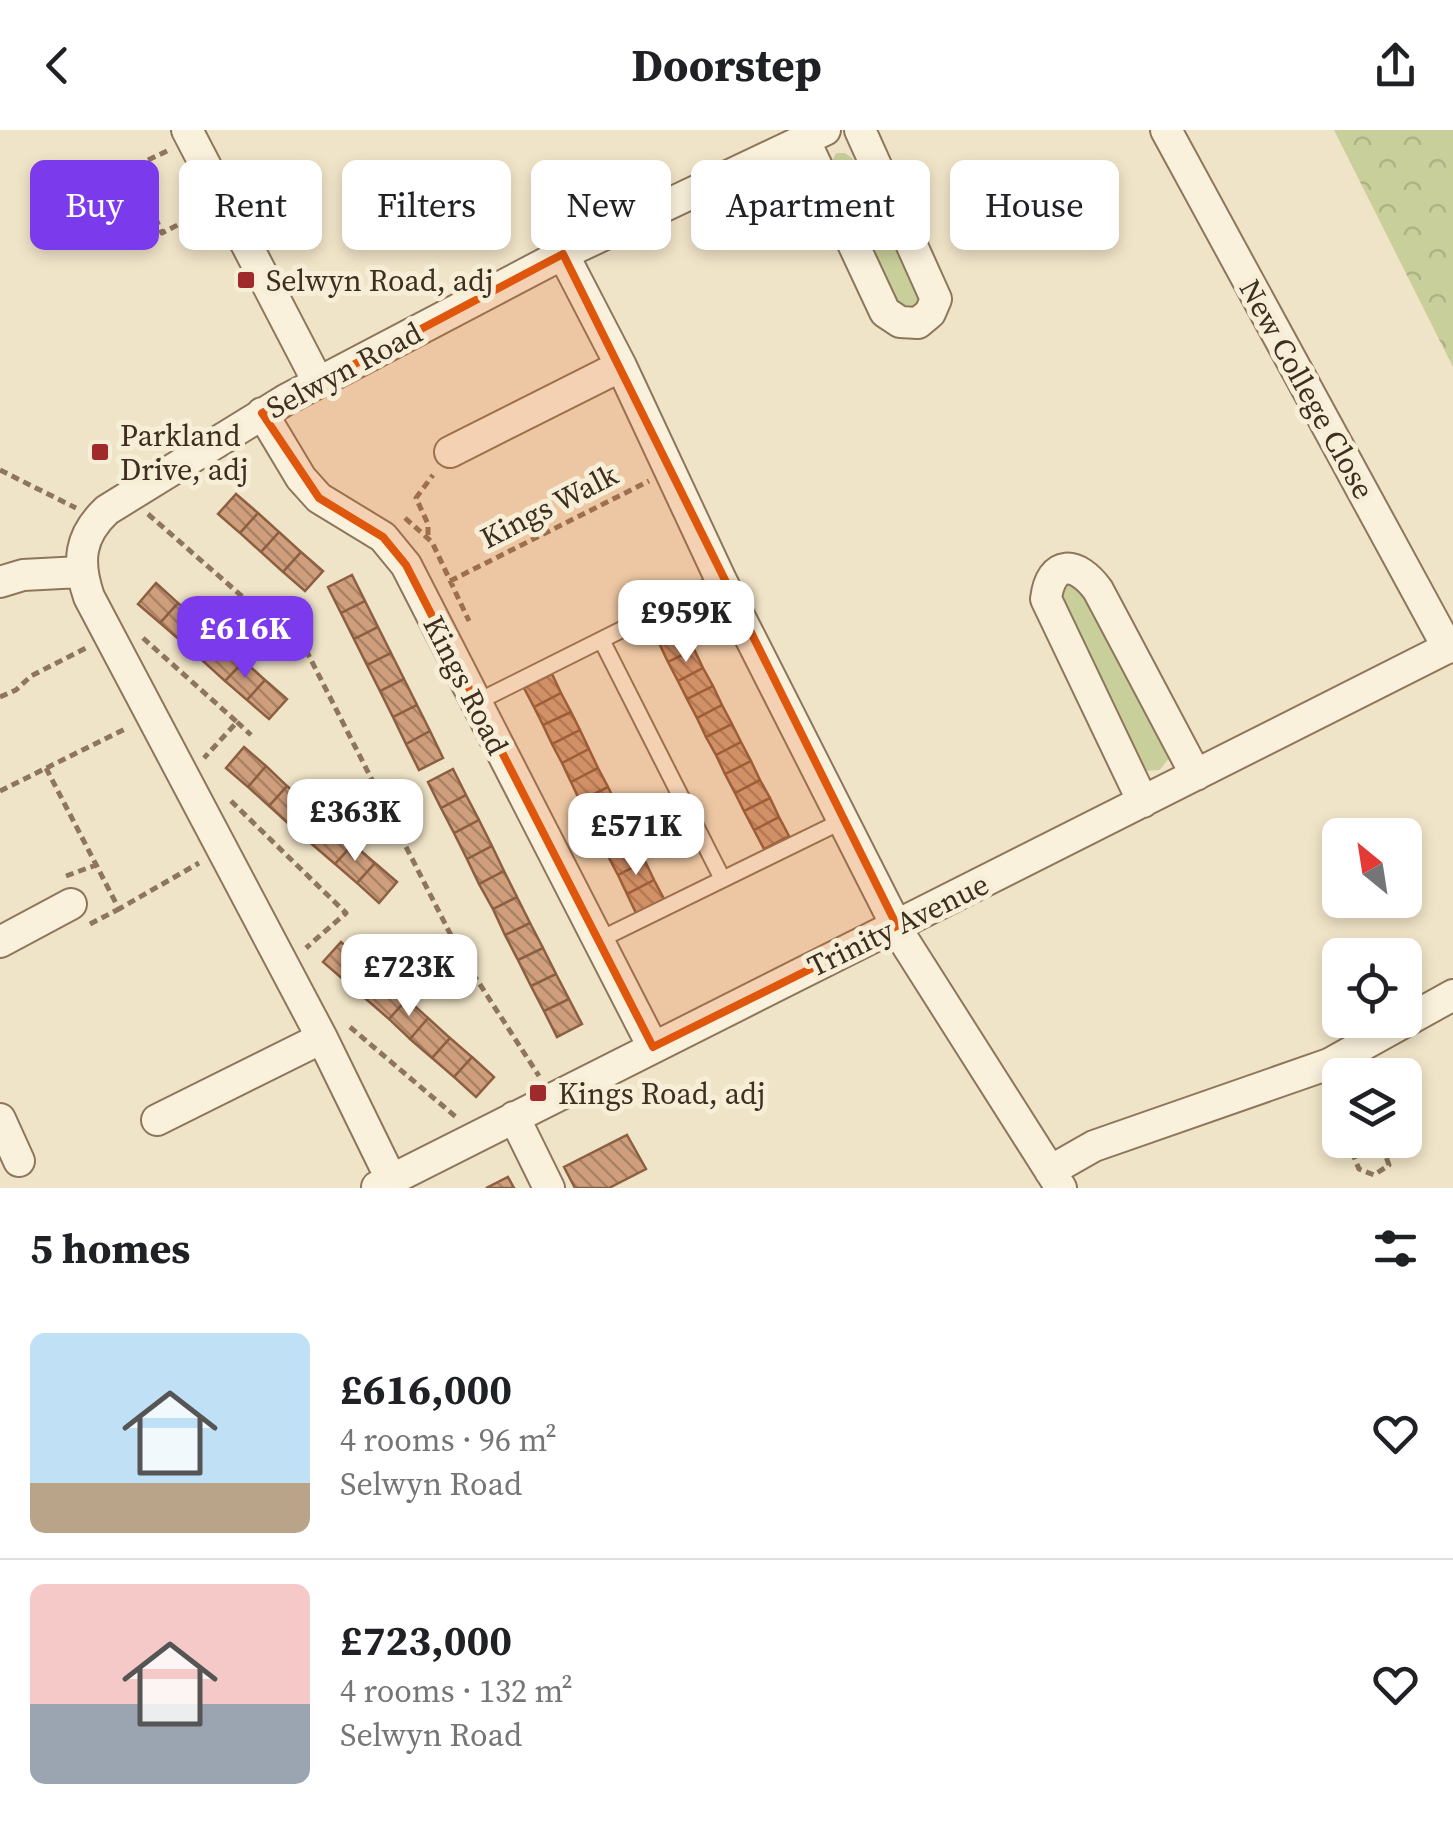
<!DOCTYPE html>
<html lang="en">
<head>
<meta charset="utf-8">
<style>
  :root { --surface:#fff; --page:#f2f2f2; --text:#202124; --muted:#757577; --line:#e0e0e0; --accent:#7c3aed }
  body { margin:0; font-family:"Source Serif 4",serif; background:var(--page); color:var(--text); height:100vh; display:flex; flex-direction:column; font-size:38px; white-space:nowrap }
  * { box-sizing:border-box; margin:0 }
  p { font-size:32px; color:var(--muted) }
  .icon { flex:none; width:55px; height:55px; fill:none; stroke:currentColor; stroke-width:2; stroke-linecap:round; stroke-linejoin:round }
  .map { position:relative; height:1058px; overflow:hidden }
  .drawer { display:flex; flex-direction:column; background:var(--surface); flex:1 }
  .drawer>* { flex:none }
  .guide { position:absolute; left:30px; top:30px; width:1395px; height:90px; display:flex; gap:20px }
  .needle { width:65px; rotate:330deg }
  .buttons { position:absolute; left:1322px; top:688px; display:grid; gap:20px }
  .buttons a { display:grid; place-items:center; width:100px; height:100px; border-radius:15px; background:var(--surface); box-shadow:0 5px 15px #0003; font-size:50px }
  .price { position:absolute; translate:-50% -85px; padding:0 22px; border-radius:20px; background:#fff; color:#222; font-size:32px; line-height:65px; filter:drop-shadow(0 2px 5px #0008) }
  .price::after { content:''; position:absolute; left:50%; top:60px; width:30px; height:22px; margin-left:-15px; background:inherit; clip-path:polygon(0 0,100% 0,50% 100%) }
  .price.selected { background:var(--accent); color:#fff }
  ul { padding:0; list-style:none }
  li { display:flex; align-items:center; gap:30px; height:250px; padding:0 30px }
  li+li { border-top:2px solid var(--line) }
  li span { display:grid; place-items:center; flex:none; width:280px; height:200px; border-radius:15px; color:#555 }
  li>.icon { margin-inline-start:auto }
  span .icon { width:120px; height:120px; fill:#fffc; stroke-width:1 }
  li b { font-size:42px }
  h2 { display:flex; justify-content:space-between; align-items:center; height:120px; padding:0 30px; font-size:42px }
  .tag { padding:0 35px; border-radius:15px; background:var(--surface); box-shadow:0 5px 15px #0003; font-size:35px; line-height:90px }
  .tag.selected { background:var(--accent); color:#fff }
  header { display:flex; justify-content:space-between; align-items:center; height:130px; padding:0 30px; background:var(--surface); font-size:45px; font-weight:700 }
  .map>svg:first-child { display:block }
  .grass { fill:#c9cf9b }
  .park { fill:url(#park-crowns) }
  .building { fill:url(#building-back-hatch); stroke:#8d5f41; stroke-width:2.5 }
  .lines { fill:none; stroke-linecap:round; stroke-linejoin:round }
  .service-casing { stroke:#8d765c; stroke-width:19 }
  .minor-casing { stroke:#8d765c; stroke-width:34 }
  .path { stroke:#8d765c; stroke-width:5; stroke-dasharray:8 5; stroke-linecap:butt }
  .service { stroke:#faf1dc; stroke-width:15 }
  .minor { stroke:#faf1dc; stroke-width:30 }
  .marked { fill:#df570d; fill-opacity:0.2; stroke:#df570d; stroke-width:8; stroke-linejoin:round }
  .poi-dot { fill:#9e2a2b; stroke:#f7eed8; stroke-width:4 }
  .labels { text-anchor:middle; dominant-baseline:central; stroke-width:10; stroke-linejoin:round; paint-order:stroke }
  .poi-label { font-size:30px; fill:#3d2e20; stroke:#f7eed8; text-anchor:start }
  .street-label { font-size:30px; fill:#3d2e20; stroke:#f7eed8 }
</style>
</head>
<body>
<header><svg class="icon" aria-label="back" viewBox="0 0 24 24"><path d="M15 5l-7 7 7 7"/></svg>Doorstep<svg class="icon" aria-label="share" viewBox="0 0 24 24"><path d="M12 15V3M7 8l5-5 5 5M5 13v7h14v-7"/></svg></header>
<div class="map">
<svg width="1453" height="1058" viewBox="0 0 1453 1058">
  <defs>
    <pattern id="park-crowns" width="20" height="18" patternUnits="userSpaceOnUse" patternTransform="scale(2.5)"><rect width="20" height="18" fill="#c9cf9b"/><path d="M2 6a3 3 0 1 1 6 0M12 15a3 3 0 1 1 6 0" fill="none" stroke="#aeb285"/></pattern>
    <pattern id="building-back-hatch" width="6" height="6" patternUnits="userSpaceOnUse" patternTransform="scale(2.5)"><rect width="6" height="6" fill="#cf9f7d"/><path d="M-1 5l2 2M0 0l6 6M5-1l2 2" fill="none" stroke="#a98266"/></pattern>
  </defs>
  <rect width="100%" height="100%" fill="#f0e4c8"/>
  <path class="grass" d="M 836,23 L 845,23 L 853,29 L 923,168 L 921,175 L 910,183 L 897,174 L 830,36 Z
    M 1075,447 L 1166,618 L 1169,628 L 1160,640 L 1144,641 L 1056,469 L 1061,453 Z"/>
  <path class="park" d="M 1334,0 L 1453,0 L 1453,237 Z"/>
  <path class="building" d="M 236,364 L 258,383 L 240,403 L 218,384 Z
    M 258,383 L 279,402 L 261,422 L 240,403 Z
    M 279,402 L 301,422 L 283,442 L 261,422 Z
    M 301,422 L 323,441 L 305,461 L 283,442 Z
    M 352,445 L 365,471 L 341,483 L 328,457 Z
    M 156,453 L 178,473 L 160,493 L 138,474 Z
    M 365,471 L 378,497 L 354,509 L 341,483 Z
    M 178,473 L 200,492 L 182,512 L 160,493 Z
    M 675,482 L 684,501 L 659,513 L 649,495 Z
    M 200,492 L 222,511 L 204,532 L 182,512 Z
    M 378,497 L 391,523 L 367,535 L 354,509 Z
    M 684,501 L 694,519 L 668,532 L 659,513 Z
    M 222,511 L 244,531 L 225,551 L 204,532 Z
    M 694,519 L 703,538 L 678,551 L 668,532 Z
    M 391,523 L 404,549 L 380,561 L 367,535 Z
    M 244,531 L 265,550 L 247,570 L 225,551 Z
    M 703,538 L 713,556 L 687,569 L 678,551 Z
    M 552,544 L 561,563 L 534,577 L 524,558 Z
    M 404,549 L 417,575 L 393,587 L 380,561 Z
    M 265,550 L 287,569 L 269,589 L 247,570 Z
    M 713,556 L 722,575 L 697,588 L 687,569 Z
    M 561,563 L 571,582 L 543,595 L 534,577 Z
    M 417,575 L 430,601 L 406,614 L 393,587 Z
    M 722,575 L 732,594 L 706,607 L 697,588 Z
    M 571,582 L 580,600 L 552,614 L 543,595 Z
    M 732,594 L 741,612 L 716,625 L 706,607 Z
    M 580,600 L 589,619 L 562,633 L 552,614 Z
    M 430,601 L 443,628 L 419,640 L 406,614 Z
    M 741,612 L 751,631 L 725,644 L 716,625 Z
    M 244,617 L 266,636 L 248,657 L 226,638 Z
    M 589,619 L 598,638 L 571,652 L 562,633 Z
    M 751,631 L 760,650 L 735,663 L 725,644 Z
    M 266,636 L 287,656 L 269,676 L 248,657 Z
    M 598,638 L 608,657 L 580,671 L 571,652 Z
    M 453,639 L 466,665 L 441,678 L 428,652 Z
    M 760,650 L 770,668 L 744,681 L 735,663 Z
    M 287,656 L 309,675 L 291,696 L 269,676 Z
    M 608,657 L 617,675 L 590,689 L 580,671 Z
    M 466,665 L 479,690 L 454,703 L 441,678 Z
    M 770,668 L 779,687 L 754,700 L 744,681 Z
    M 309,675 L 331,694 L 313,715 L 291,696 Z
    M 617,675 L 627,694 L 599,708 L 590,689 Z
    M 779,687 L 789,706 L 764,719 L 754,700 Z
    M 479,690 L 492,716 L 467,729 L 454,703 Z
    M 331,694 L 353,714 L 335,734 L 313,715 Z
    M 627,694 L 636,713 L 608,726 L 599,708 Z
    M 636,713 L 645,731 L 618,745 L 608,726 Z
    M 353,714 L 375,733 L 357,753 L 335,734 Z
    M 492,716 L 504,741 L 479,754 L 467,729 Z
    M 645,731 L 654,750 L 627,764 L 618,745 Z
    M 375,733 L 397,752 L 379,773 L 357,753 Z
    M 504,741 L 517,767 L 493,779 L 479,754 Z
    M 654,750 L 664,769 L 636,783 L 627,764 Z
    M 517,767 L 530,793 L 505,805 L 493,779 Z
    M 530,793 L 543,818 L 518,830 L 505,805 Z
    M 341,812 L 363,831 L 345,851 L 323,832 Z
    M 543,818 L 556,844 L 531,856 L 518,830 Z
    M 363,831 L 385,850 L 367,870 L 345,851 Z
    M 556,844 L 569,869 L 544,881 L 531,856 Z
    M 385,850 L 407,869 L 389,889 L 367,870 Z
    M 407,869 L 428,888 L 410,909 L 389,889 Z
    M 569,869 L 582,894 L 557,907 L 544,881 Z
    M 428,888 L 450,908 L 432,928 L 410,909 Z
    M 450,908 L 472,927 L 454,947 L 432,928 Z
    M 472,927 L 494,947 L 476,967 L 454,947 Z
    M 627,1005 L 646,1039 L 609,1058 L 575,1058 L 564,1037 Z
    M 508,1047 L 514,1058 L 486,1058 Z"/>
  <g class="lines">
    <defs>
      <path id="service" d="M 602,511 L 722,748
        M 475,573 L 721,450
        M 599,810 L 842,691"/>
      <path id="minor" d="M 187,0 L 318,252
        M 825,0 L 563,124 L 621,236 L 721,450 L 903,809 L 1061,1058
        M 1166,0 L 1448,518
        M 805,11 L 885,182 L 900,192 L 918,193 L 930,183 L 936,169 L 860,0
        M 262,283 L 301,348 L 319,368 L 383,407 L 406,435 L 653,917
        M 450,322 L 621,236
        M 0,452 L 23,445 L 80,442
        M 1143,672 L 1046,469 C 1051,429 1077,431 1098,460 L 1196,645
        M 0,812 L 71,774
        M 514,987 L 549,1058
        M 0,989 L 19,1031
        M 157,990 L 322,908
        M 1050,1041 L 1094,1016 L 1329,934 L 1453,865
        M 391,1049 L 322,908 L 89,467 C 77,432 79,406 107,380 L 287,269 L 563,124
        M 377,1057 L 1453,515"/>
    </defs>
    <use href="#service" class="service-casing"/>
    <use href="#minor" class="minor-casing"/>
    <path class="path" d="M 167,21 L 129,39 L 137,53 C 122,60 96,67 86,79 C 81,85 79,95 83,102 C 99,128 137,99 156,89 L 162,103 L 199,84
      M 0,340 L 76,378
      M 148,384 L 308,524 L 461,825 L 539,946
      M 405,388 L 432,412 L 469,491
      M 428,405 L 428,394 L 416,368 L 433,345
      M 450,451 L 649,351
      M 143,508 L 237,592 L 204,628
      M 0,567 L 16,560 L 31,546 L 88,517
      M 237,592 L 251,605
      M 46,638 L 119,779 L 199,733
      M 0,661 L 127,598
      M 231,671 L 346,783 L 306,818
      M 66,746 L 96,735
      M 90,794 L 119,779
      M 350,897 L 456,987
      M 1327,960 L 1340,992
      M 1347,1010 L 1359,1039 L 1374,1045 L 1389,1035 L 1380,1010"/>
    <use href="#service" class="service"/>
    <use href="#minor" class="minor"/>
  </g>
  <path class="marked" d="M 563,124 L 897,796 L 653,917 L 406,435 L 383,407 L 319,368 L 262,283 Z"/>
  <g class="poi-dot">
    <rect x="236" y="140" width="20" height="20" rx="5"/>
    <rect x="90" y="312" width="20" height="20" rx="5"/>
    <rect x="528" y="953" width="20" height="20" rx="5"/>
  </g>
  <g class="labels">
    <g class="poi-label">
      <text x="266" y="150">Selwyn Road, adj</text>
      <text x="120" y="305">Parkland<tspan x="120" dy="34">Drive, adj</tspan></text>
      <text x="558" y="963">Kings Road, adj</text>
    </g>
    <g class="street-label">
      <text transform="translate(344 240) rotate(-28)">Selwyn Road</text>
      <text transform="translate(1307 259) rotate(61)">New College Close</text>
      <text transform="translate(549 376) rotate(-27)">Kings Walk</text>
      <text transform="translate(466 555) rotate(63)">Kings Road</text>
      <text transform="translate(898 795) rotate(-26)">Trinity Avenue</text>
    </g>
  </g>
</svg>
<div class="buttons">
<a><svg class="needle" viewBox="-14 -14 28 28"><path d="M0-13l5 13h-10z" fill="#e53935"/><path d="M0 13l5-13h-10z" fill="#757577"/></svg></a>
<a><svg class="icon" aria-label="locate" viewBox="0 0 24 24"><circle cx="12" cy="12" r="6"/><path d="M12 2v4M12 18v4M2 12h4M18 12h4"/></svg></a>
<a><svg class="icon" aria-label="layers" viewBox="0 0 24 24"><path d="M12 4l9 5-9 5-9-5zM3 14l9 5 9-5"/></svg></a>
</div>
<b class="price" style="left:686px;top:535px">£959K</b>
<b class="price selected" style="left:245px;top:551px">£616K</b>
<b class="price" style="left:355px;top:734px">£363K</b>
<b class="price" style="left:636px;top:748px">£571K</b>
<b class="price" style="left:409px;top:889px">£723K</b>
<div class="guide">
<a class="tag selected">Buy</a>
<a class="tag">Rent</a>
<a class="tag">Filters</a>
<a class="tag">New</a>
<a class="tag">Apartment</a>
<a class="tag">House</a>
</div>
</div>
<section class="drawer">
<h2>5 homes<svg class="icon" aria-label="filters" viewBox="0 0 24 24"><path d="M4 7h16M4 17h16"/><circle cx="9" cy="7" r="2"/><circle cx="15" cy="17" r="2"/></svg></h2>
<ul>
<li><span style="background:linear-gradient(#bfe0f5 75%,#b9a48a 0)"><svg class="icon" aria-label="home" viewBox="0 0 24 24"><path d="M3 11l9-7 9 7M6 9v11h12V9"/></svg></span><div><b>£616,000</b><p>4 rooms · 96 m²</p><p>Selwyn Road</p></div><svg class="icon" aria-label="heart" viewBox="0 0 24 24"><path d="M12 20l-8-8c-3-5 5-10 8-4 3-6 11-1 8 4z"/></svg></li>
<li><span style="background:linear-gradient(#f6c9c9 60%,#9aa5b1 0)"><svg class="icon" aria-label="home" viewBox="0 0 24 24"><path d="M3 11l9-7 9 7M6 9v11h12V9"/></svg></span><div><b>£723,000</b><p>4 rooms · 132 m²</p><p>Selwyn Road</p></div><svg class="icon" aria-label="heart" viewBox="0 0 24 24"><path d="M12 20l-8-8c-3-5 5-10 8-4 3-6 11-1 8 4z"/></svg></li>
</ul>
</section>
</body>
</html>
